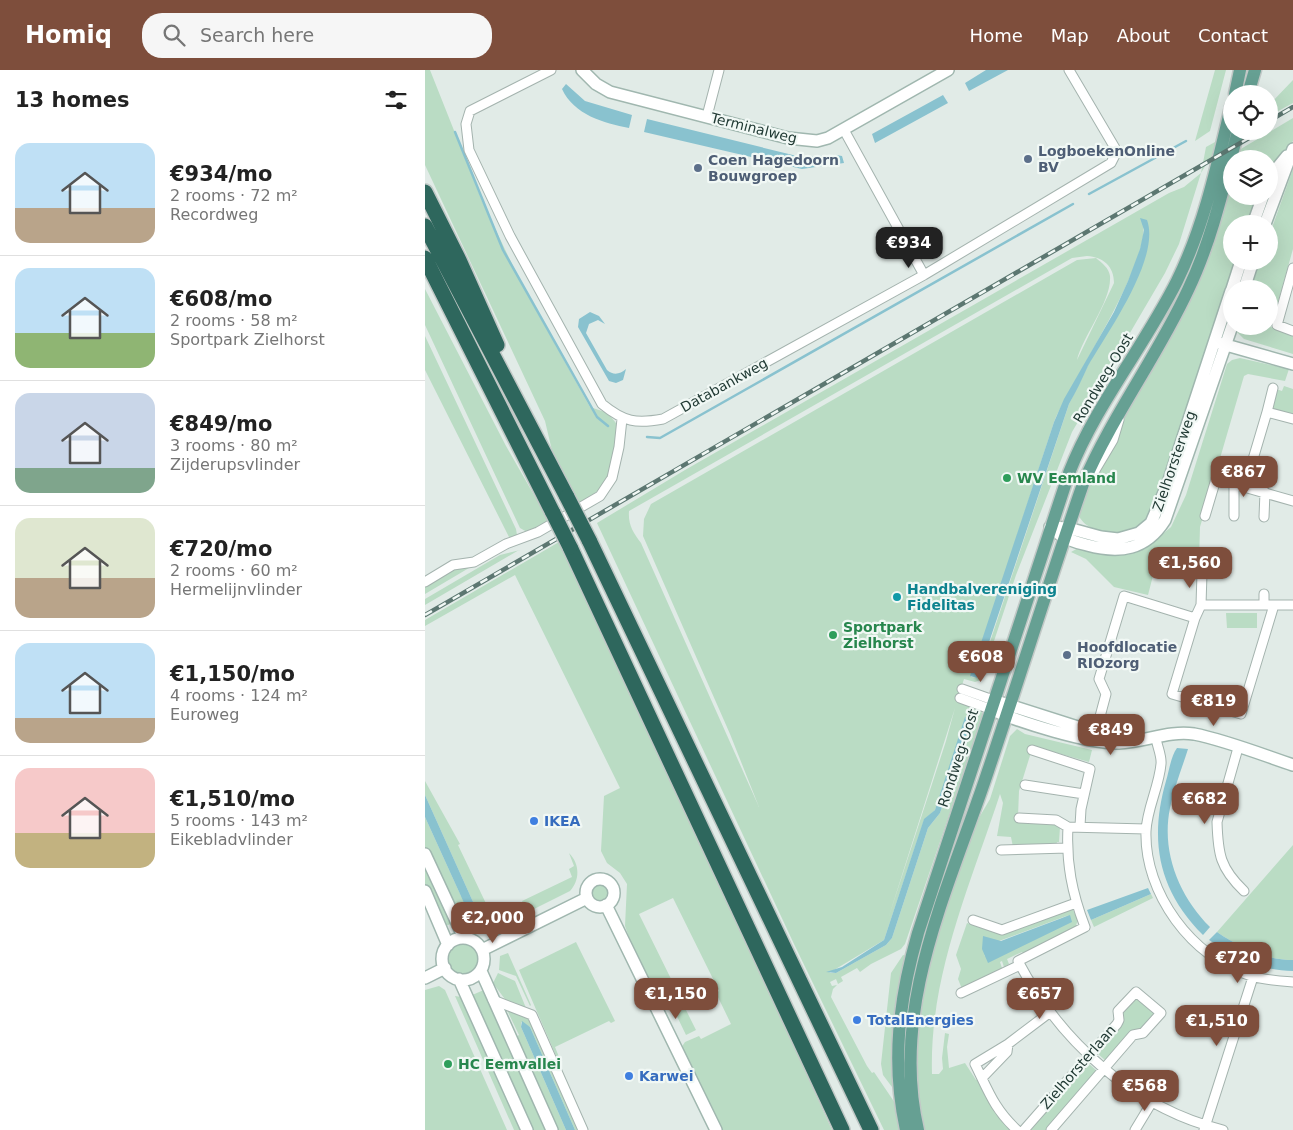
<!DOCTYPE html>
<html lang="en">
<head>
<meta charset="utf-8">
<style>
  :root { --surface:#fff; --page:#f6f6f6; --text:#222; --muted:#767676; --line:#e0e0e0; --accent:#7e4e3c }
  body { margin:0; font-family:"DejaVu Sans",sans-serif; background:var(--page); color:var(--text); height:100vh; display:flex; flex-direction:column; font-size:19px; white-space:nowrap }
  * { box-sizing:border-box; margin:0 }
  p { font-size:16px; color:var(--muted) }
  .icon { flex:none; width:28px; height:28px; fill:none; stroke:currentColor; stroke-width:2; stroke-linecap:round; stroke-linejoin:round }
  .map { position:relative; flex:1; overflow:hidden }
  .panel { display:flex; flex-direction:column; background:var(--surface); width:425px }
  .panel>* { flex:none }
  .controls { position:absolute; left:798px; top:15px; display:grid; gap:10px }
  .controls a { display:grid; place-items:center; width:55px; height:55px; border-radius:50%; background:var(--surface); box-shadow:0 5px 20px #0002; font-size:25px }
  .price { position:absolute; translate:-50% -42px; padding:0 11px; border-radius:10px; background:var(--accent); color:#fff; font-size:16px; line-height:32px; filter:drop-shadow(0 1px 2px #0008) }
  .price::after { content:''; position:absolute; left:50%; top:30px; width:15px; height:11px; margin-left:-8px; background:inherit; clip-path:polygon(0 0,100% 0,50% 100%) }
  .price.on { background:#222; color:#fff }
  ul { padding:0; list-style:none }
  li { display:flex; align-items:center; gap:15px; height:125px; padding:0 15px }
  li+li { border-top:1px solid var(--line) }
  li span { display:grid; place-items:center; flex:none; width:140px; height:100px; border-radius:15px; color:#555 }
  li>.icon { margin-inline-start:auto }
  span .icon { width:60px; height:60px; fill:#fffc; stroke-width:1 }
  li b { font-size:21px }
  h2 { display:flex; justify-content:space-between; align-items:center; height:60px; padding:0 15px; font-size:21px }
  header { display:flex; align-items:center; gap:30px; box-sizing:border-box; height:70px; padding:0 25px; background:var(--accent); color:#fff }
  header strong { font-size:24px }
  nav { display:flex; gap:28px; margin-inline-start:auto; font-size:18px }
  .search { width:350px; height:45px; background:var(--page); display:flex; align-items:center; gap:12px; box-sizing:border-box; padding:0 18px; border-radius:20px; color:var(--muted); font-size:19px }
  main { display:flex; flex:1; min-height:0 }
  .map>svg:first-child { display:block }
  .green { fill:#badcc4; fill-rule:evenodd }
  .water { fill:#89c2cf }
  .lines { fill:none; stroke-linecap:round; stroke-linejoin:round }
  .stream { stroke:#89c2cf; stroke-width:2.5 }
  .street-casing { stroke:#a4b3ae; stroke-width:11 }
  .secondary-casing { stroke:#a0b7af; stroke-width:14 }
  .primary-casing { stroke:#c1c8c6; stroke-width:15 }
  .highway-casing { stroke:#c1c8c6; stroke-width:18 }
  .street { stroke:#fff; stroke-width:9 }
  .secondary { stroke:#fff; stroke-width:11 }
  .primary { stroke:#66a093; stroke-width:12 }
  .highway { stroke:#2e675d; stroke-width:15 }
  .rail-casing { stroke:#5c7771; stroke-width:4.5 }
  .rail { stroke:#f1f8f5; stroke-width:2.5; stroke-dasharray:8; stroke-linecap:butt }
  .highway-bridge-casing { stroke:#c1c8c6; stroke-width:18; stroke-linecap:butt }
  .highway-bridge { stroke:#2e675d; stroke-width:15 }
  .service-dot { fill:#5c6f8a; stroke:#f1f8f5; stroke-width:2 }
  .leisure-dot { fill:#2e9e5b; stroke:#f1f8f5; stroke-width:2 }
  .culture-dot { fill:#0f9aa8; stroke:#f1f8f5; stroke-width:2 }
  .shop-dot { fill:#3f7fe0; stroke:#f1f8f5; stroke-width:2 }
  .labels { text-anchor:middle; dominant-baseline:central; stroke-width:4.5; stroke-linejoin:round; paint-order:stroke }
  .street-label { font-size:14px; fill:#223b35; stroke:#f1f8f5 }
  .service-label { font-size:14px; font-weight:bold; fill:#4e5e75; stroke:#f1f8f5; text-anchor:start }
  .leisure-label { font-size:14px; font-weight:bold; fill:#27864d; stroke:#f1f8f5; text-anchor:start }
  .culture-label { font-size:14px; font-weight:bold; fill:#0d838f; stroke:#f1f8f5; text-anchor:start }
  .shop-label { font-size:14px; font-weight:bold; fill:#366cbe; stroke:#f1f8f5; text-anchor:start }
</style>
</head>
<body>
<header>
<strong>Homiq</strong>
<div class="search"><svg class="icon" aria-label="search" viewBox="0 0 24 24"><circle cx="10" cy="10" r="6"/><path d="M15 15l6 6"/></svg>Search here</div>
<nav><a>Home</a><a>Map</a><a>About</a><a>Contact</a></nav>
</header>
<main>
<section class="panel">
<h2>13 homes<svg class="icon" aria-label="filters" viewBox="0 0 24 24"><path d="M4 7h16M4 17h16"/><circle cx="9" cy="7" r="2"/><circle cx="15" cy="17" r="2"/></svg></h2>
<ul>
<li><span style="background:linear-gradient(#bfe0f5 65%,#b9a48a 0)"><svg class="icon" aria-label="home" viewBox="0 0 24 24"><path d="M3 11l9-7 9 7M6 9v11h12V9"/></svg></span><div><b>€934/mo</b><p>2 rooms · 72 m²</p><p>Recordweg</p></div></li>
<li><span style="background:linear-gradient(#bfe0f5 65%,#8fb573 0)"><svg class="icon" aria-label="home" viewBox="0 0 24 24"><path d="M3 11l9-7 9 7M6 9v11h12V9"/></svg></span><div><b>€608/mo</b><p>2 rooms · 58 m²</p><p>Sportpark Zielhorst</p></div></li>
<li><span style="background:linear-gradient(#c9d6e8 75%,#7fa58c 0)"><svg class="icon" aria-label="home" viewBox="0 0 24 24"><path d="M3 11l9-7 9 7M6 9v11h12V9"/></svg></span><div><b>€849/mo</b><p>3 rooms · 80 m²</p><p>Zijderupsvlinder</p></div></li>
<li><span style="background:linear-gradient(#dfe7d0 60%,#b9a48a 0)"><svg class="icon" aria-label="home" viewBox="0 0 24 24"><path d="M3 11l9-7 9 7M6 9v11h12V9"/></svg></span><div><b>€720/mo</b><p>2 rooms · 60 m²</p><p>Hermelijnvlinder</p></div></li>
<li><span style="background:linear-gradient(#bfe0f5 75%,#b9a48a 0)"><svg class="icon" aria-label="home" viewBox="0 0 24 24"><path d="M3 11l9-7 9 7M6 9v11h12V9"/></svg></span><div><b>€1,150/mo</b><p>4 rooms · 124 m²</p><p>Euroweg</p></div></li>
<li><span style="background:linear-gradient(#f6c9c9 65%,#c2b280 0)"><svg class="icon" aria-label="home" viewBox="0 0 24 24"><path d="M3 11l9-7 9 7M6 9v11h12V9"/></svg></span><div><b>€1,510/mo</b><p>5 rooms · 143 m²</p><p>Eikebladvlinder</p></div></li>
</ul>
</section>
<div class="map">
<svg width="868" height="1060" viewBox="0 0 868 1060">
  <rect width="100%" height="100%" fill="#e1ebe7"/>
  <path class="green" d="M 0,0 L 5,0 L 57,131 L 96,213 L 165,337 L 183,343 L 194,357 C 186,402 190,413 148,439 L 134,410 L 120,351 L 0,95 Z
    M 790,0 L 801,0 L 785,61 L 770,71 Z
    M 868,10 L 868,33 L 844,46 L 844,35 Z
    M 868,48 L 868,71 L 844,105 L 844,89 L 812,89 L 814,80 Z
    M 810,61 L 803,78 L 785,88 L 776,103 L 754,174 L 740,203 L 647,362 L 591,505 L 556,610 L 550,612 L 539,609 L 532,631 L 556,640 L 558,646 L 480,874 L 476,879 L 446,894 L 435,902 L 432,898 L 416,907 L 418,911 L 413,914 L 411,909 L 405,912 L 407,916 L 412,915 L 408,919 L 406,927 L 442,996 L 447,1003 L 449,1002 L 470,1033 L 475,1060 L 459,1060 L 369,874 L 172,453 L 260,400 L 744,123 L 759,117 L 776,103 L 781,77 ZM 718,153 L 723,174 L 644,334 L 553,608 L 546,607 L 629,352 C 647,310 726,192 718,153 ZM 662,186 C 678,187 689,196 689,213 L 652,290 C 657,267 687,231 685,206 C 684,198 677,193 671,188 L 652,190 L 226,434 L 219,449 L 218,466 L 305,664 L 334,737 L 216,473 C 208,462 203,455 204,441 L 647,188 ZM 530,638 L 521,671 L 464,846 ZM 545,649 L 515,743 L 503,758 L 467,868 L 461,875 L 411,903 L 404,903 L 459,870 L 499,750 L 510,740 Z
    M 868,99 L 868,179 L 846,257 L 868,264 L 868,284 L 819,269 L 812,262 L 814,256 L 844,256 L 844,219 L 826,219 L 835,191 L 844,191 L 844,166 Z
    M 806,113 L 806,126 L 834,126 L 825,154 L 806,154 L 806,191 L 813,191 L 728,444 C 722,449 716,457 709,460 C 693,467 662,463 654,446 C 665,383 720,314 751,258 C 777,212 793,164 806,113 Z
    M 0,219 L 81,376 L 125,453 L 102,462 L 95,458 L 0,255 Z
    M 0,266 L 91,459 L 92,465 L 85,469 L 0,300 Z
    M 815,288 L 864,299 L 860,311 L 823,304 L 819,306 L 775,457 L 774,491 L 752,486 L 739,488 L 730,498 L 723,525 L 689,517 L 661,489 L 646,482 L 655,477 L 691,486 L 706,484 L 720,479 L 746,457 L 761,425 L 802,294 L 807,290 Z
    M 859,316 L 868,319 L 868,345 L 845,339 L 851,319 L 857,321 Z
    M 134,472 L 274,768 L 407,1060 L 296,1060 L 256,978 L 260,972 L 274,966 L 276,969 L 306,954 L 291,923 L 294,921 L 248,828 L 214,844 L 250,917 L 234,925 L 230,924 L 211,887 L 200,856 L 202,814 L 195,803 L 182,793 L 176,781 L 179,726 L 195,718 L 90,505 L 0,556 L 0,550 Z
    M 95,480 L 94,480 L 0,535 L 0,529 L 75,485 Z
    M 49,495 L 0,524 L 0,514 L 30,497 Z
    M 801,543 L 832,543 L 832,558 L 802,558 Z
    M 592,659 L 600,664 L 667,680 L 664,692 L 608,676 L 594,721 L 593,746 L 590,746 L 590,750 L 630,752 L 635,757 L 634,772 L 632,772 L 631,775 L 588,777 L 586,767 L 572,766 L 578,733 L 575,724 C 545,816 504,906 507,1004 L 514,1004 L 518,999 L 517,988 L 520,963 L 524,964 L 522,977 L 524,998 L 540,993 L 551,1010 L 556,1008 C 558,1030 574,1044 588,1060 L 497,1060 L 490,995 L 497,917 L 536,792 L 555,746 L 565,729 L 585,666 Z
    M 0,711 L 35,774 L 33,775 L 67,846 L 53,854 L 37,851 L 0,780 L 0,747 L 36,826 L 48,832 L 0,725 Z
    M 868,775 L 868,890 C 840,890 814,877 792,862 Z
    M 144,783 C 155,794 155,810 145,821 L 75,856 L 72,855 L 73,852 L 100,838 L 97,831 L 147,807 L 144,799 L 149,796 Z
    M 0,789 L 28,853 L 18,857 L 0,816 Z
    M165 822a9 9 0 1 1 18 0a9 9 0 1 1-18 0Z
    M 726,824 L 728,828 L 669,857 L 666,850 Z
    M 647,838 L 653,850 L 650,858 L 599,884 L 597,882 L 582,889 L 584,894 L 579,897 L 577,891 L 575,892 L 577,898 L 537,919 L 533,909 L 536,899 L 531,885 L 542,853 L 577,864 ZM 644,845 L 559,886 L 574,871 Z
    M 151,872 L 190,951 L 186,953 L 184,951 L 130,977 L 134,987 L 132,988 L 94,900 Z
    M22 889a16 16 0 1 1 32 0a16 16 0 1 1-32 0Z
    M 83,883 L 106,935 L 105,936 L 91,906 L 74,900 L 75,886 Z
    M 478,885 L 482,886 L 470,1021 L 458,1005 L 456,994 L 466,903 Z
    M 73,903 L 90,911 L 101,938 L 82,932 L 68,913 Z
    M 14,916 L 20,920 L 82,1060 L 0,1060 L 0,920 Z
    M 61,919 L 124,1060 L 104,1060 L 45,926 Z
    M 711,925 L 732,944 L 682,992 L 671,982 Z
    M 30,926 L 36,927 L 99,1060 L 89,1060 Z
    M 256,930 L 271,960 L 261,965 L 246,934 Z
    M 81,938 L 105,950 L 155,1060 L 150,1060 L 105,957 L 96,952 L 96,957 L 141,1060 L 129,1060 L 91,967 L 94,965 Z
    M 662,992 L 673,1002 L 622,1060 L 603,1060 Z"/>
  <path class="water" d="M 561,0 L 583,0 L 544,21 L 540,13 Z
    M 141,14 L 160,31 L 207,45 L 204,58 C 179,53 149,45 137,19 Z
    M 518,25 L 523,33 L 450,73 L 447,64 Z
    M 222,49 L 376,87 L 411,85 L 417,86 L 419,93 L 377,99 L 219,62 Z
    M 715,148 L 722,150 C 736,188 682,263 663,296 C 657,309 651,322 644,334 L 552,608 L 545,606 L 629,352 L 639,329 L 689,242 L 703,211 L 715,179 L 719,160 Z
    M 165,242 L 174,246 L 180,254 L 173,250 L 164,254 L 161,263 L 182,300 C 189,306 195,304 201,299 L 198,310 L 191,313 L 184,311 L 153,257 L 154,249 Z
    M 540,647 L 546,649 L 543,660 L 515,743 L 503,758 L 467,868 L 461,875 L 411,903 L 401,902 L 417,897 L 459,870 L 499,749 L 510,740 Z
    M 752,678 L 763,679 C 757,698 749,718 745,738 C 736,782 754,826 785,857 L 778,865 C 733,820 724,770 741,711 C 744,701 746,686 752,678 Z
    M 0,725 L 53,843 L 48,847 L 45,846 L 0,747 Z
    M 723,818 L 726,824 L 666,850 L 662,840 Z
    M 645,845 L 647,852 L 563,893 L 557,879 L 558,866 L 576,871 Z
    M 792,862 C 814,877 840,890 868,890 L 868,901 C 837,901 809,887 784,870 Z
    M 97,951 L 105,957 L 150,1060 L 141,1060 L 96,957 Z"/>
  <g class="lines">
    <path class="stream" d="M 30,62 L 78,180 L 172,347 L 183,356
      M 664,124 L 761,71
      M 222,367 L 235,368 L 648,134"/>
    <defs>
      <path id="street" d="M 126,0 L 45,41 L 41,54 L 44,80 L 85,166 L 177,334 C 199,352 211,354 238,349 L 499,205 L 686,93 L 690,85 L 690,78 L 644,0
        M 282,46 L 294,0
        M 419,60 L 499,205
        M 868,198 L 852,255 L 868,261
        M 842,342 L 848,318
        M 666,407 L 688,370 L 694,350
        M 820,416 L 842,342 L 868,349
        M 780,446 L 791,409 L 868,431
        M 809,446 L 809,413
        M 839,447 L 840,422
        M 0,512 L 28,495 L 49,492 L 81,474 L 113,462 L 175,426 L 187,408 L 194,377 L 197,349
        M 839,524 L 839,535
        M 776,535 L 777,503
        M 770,548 L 747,624 L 816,644 L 849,535
        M 537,619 L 568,630
        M 535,628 L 565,639
        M 731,668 C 732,676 737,686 736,694 C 734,717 722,738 721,761 C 719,823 767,888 826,906 C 839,910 855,911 868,912
        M 669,669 L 681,624 L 674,609 L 699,526 L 770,548 L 776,535 L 868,535
        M 813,678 L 792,752 C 793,784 795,798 819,821
        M 607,680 L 665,699 L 656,739 L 655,756
        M 600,715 L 659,724
        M 594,748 L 631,750 L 643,757
        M 721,759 L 643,757 C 641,793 647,823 660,857 L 593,891 C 635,971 708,1038 798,1060
        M 576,780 L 642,778
        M 548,850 L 577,860 L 651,833
        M 536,923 L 595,895
        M 68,930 L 107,945 L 158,1060
        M 557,1008 L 582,982 L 583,974
        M 592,1060 C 569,1039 563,1020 550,994 L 583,974 L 624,943
        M 599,1060 L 692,954 L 694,950 L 693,941 L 711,922 L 736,943 L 718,963 L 708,965 L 626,1060
        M 710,1060 L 727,1032
        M 779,1060 L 828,907"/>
      <path id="secondary" d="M 157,0 L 171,14 L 185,22 L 363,68 L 392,71 L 403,68 L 523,0
        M 844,114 L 853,97 L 862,86
        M 828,154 L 838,126
        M 840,154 L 868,79
        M 807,219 L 816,191
        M 819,219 L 828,191
        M 794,273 L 868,294
        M 625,457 L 643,458 L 676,467 L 693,469 L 714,463 L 726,453 L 743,413 L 806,221
        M 634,464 C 642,470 653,473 662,475 C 695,484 721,480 740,450 L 807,256
        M 568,630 L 684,667
        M 565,639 C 594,652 664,674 694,673 C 719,672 745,660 769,664 C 800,670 838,685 868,695
        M 0,784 L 39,868
        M161 823a14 14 0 1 1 28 0a14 14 0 1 1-28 0Z
        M 0,821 L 23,875
        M 181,835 L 291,1060
        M17 889a21 21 0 1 1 42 0a21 21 0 1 1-42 0Z
        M 57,880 L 162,828
        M 56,901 L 127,1060
        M 0,908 L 20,898
        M 34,909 L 102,1060"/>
      <path id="primary" d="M 810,24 L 815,0
        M 823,24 L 830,0
        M 481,1060 C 466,992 474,929 493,863 L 644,403 C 671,334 719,277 752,211 C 779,156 792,96 806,37
        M 493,1060 C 464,936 525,816 563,701 C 595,606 625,509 658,414 C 687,346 732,287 763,220 C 787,170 799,115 813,61"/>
      <path id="highway" d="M 0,122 L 34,190 L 72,275
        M 0,156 L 142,427
        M 0,188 L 128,443
        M 164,470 L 446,1060
        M 145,477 L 417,1060"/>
    </defs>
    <use href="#street" class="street-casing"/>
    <use href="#secondary" class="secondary-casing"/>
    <use href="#primary" class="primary-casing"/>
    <use href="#highway" class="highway-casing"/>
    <use href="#street" class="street"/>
    <use href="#secondary" class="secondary"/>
    <use href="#primary" class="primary"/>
    <use href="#highway" class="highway"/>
    <defs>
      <path id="rail" d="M 844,51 L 868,37
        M 0,545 L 836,61"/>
    </defs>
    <use href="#rail" class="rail-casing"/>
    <use href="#rail" class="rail"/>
    <defs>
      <path id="highway-bridge" d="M 142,427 L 164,470
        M 128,443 L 145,477"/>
    </defs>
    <use href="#highway-bridge" class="highway-bridge-casing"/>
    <use href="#highway-bridge" class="highway-bridge"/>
  </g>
  <g class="service-dot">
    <circle cx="603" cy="89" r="5"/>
    <circle cx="273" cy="98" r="5"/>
    <circle cx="642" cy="585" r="5"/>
  </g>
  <g class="leisure-dot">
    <circle cx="582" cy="408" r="5"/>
    <circle cx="408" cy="565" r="5"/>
    <circle cx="23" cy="994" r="5"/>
  </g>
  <circle class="culture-dot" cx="472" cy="527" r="5"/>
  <g class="shop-dot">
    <circle cx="109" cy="751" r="5"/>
    <circle cx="432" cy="950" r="5"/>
    <circle cx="204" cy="1006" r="5"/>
  </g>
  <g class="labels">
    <g class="street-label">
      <text transform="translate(329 58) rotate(14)">Terminalweg</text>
      <text transform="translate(678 308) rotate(-59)">Rondweg-Oost</text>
      <text transform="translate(299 315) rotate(-29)">Databankweg</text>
      <text transform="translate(749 391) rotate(-71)">Zielhorsterweg</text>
      <text transform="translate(533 688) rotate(-72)">Rondweg-Oost</text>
      <text transform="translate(653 997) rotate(-49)">Zielhorsterlaan</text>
    </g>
    <g class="service-label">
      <text x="613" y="81">LogboekenOnline<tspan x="613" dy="16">BV</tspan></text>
      <text x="283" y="90">Coen Hagedoorn<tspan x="283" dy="16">Bouwgroep</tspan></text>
      <text x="652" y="577">Hoofdlocatie<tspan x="652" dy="16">RIOzorg</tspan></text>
    </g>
    <g class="leisure-label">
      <text x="592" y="408">WV Eemland</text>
      <text x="418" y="557">Sportpark<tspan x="418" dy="16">Zielhorst</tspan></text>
      <text x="33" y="994">HC Eemvallei</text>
    </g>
    <g class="culture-label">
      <text x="482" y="519">Handbalvereniging<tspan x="482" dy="16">Fidelitas</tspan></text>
    </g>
    <g class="shop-label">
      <text x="119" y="751">IKEA</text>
      <text x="442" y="950">TotalEnergies</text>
      <text x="214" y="1006">Karwei</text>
    </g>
  </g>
</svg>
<div class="controls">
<a><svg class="icon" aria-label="locate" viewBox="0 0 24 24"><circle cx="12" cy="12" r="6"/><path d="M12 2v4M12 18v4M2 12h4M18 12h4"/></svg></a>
<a><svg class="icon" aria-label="layers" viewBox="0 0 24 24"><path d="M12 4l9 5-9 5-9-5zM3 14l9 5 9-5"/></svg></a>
<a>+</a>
<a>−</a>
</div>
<b class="price on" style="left:484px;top:199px">€934</b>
<b class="price" style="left:819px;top:428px">€867</b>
<b class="price" style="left:765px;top:519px">€1,560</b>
<b class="price" style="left:556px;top:613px">€608</b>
<b class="price" style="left:789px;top:657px">€819</b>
<b class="price" style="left:686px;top:686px">€849</b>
<b class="price" style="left:780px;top:755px">€682</b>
<b class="price" style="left:68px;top:874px">€2,000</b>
<b class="price" style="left:813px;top:914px">€720</b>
<b class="price" style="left:251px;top:950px">€1,150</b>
<b class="price" style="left:615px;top:950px">€657</b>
<b class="price" style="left:792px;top:977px">€1,510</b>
<b class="price" style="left:720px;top:1042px">€568</b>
</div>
</main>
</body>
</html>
